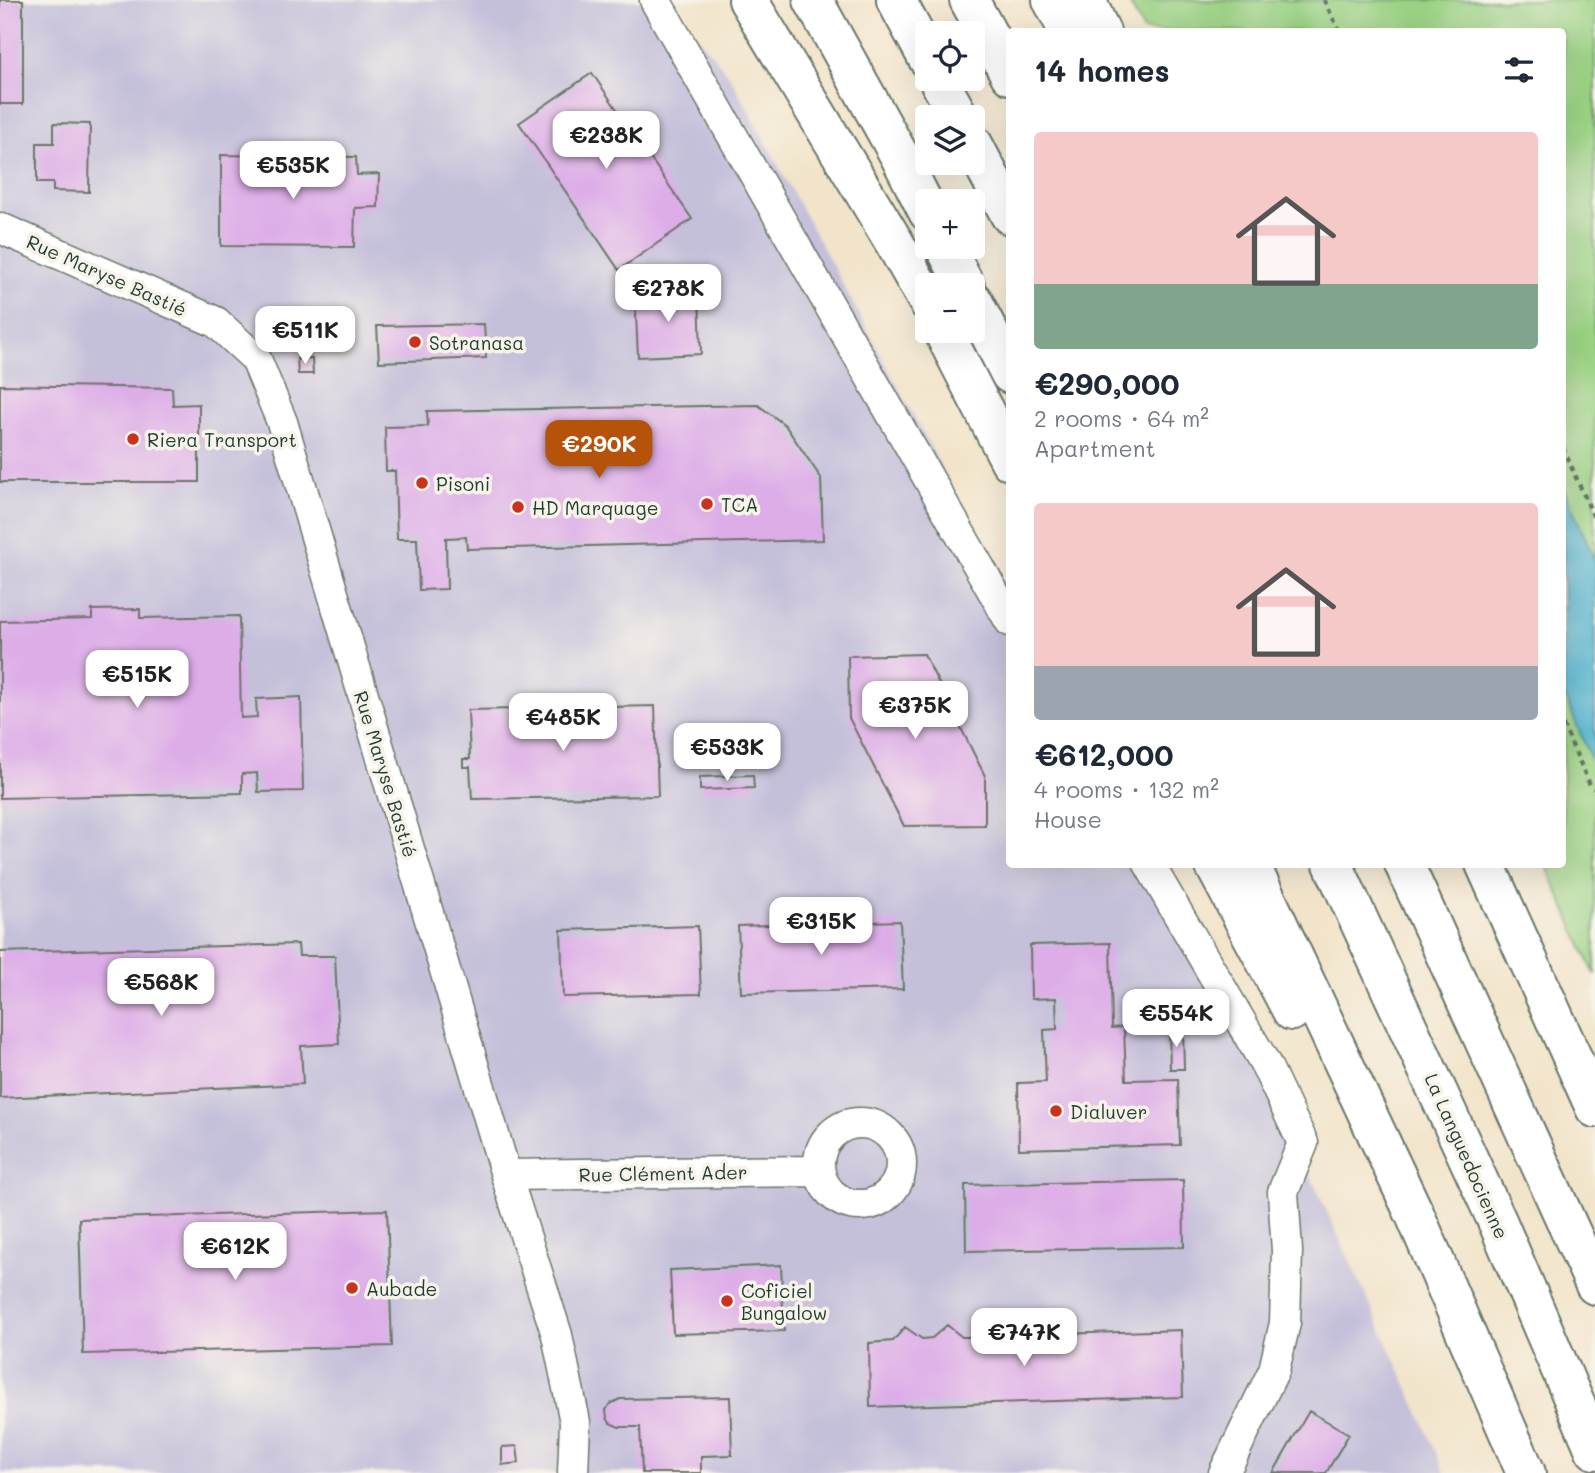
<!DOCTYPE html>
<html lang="en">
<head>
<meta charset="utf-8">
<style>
  :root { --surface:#fff; --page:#f6f6f7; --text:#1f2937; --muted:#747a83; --accent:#b45309 }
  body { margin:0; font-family:Mali,sans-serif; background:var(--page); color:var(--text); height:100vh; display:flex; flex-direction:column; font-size:26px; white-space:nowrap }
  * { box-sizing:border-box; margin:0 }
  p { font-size:23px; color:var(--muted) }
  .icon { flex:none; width:38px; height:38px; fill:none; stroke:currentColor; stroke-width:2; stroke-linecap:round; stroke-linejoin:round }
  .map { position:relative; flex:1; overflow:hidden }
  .details { position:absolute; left:1006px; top:28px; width:560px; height:840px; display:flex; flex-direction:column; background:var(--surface); border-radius:7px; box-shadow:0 7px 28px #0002 }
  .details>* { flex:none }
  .fabs { position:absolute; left:915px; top:21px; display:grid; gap:14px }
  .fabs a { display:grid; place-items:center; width:70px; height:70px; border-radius:7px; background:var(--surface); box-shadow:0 7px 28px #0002; font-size:35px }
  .price { position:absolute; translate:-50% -60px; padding:0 16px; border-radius:14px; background:#fff; color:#222; font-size:23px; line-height:46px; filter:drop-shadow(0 2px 4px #0008) }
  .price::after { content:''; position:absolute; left:50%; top:42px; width:21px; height:16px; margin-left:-10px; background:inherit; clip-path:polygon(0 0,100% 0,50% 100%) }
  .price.active { background:var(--accent); color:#fff }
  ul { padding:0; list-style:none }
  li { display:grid; align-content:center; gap:14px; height:371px; padding:0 28px }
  li span { display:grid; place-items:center; height:217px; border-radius:7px; color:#555 }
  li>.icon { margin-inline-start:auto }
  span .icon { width:126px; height:126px; fill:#fffc; stroke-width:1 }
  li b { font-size:30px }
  h2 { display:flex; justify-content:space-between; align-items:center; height:84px; padding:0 28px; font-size:30px }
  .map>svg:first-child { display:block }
  .industrial { fill:#c5c0da }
  .green { fill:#9ad183; stroke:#5c875c; stroke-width:2 }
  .water { fill:#50b2cf; stroke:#387882; stroke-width:2 }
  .building { fill:#ddade8 }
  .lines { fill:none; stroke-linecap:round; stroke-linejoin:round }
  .minor-casing { stroke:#697768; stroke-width:33 }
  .highway-casing { stroke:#697768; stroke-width:42 }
  .path { stroke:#697768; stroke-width:4.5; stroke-dasharray:5 5; stroke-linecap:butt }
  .minor { stroke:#fff; stroke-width:30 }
  .highway { stroke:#fff; stroke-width:38 }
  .poi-dot { fill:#c8321e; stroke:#f7f3e8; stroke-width:2.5 }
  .labels { text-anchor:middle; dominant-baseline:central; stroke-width:7; stroke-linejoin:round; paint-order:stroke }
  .street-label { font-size:19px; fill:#1f3d34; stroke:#f7f3e8 }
  .poi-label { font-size:19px; fill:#1f3d34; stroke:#f7f3e8; text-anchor:start }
</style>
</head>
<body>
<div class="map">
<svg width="1595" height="1473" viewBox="0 0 1595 1473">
  <rect width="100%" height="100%" fill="#f7f3e8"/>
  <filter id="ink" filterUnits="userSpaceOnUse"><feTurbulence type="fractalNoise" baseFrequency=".0143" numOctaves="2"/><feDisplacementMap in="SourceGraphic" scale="14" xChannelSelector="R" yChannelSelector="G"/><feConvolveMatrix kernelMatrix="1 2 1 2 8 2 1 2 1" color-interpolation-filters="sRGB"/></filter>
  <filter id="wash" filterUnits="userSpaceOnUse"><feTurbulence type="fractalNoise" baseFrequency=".00686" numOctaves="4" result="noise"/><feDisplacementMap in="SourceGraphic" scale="28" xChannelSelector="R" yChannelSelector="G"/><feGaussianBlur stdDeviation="1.57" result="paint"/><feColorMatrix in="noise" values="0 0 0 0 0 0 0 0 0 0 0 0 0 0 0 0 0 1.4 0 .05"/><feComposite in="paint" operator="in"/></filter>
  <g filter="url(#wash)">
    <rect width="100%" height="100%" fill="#f2e4ca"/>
    <path class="industrial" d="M 0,0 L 668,0 L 731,78 L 1010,594 L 1010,864 L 1152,865 L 1275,1099 L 1412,1396 L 1445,1473 L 0,1473 Z"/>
    <path class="green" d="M 1128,0 L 1595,0 L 1595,975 L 1546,865 L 1563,864 L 1563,32 L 1144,31 Z"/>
    <path class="water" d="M 1563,487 L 1595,560 L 1595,768 L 1563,693 Z"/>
    <g id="blocks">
      <path class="building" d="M 0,0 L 23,0 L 23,104 L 0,104 Z
        M 592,73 L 692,219 L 619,270 L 519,123 Z
        M 54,123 L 90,124 L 89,192 L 53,191 L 53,183 L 37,183 L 37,143 L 54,143 Z
        M 221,155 L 356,157 L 357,175 L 379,174 L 378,207 L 355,208 L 354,247 L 221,246 Z
        M 699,293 L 701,354 L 638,357 L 635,294 Z
        M 484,324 L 486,358 L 379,362 L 377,326 Z
        M 312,358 L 313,374 L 298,374 L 297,359 Z
        M 0,385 L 172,388 L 173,405 L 199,404 L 199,482 L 0,482 Z
        M 758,405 L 785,425 L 821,478 L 823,540 L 467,549 L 466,537 L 446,538 L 447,589 L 419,590 L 417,539 L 397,539 L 395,471 L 386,471 L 385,427 L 428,426 L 427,411 Z
        M 140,609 L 140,618 L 239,616 L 241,718 L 257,717 L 256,699 L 301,697 L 303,791 L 258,792 L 257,773 L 242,774 L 242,793 L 0,798 L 0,621 L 92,619 L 92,610 Z
        M 924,654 L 985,776 L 985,825 L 904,826 L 849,718 L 848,656 Z
        M 655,706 L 658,796 L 472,799 L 470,767 L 463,767 L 463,759 L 470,759 L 468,710 Z
        M 753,775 L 754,788 L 700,790 L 700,777 Z
        M 900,921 L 903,989 L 741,993 L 738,926 Z
        M 698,926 L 701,994 L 563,997 L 561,930 Z
        M 1110,943 L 1112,1028 L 1124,1027 L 1126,1080 L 1178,1079 L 1180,1145 L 1019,1149 L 1018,1083 L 1046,1082 L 1044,1030 L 1057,1029 L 1056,998 L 1031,999 L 1030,945 Z
        M 298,944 L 299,956 L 335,956 L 339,1044 L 301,1046 L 303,1084 L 0,1098 L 0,952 Z
        M 1169,1029 L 1183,1029 L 1184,1069 L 1170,1069 Z
        M 1183,1180 L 1184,1247 L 966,1251 L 965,1185 Z
        M 387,1210 L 392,1346 L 83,1354 L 79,1219 Z
        M 781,1265 L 784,1331 L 673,1334 L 670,1270 Z
        M 947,1325 L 962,1337 L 978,1337 L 988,1327 L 1001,1336 L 1181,1330 L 1183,1397 L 870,1407 L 869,1343 L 893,1341 L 905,1327 L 922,1339 L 932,1338 Z
        M 730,1397 L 732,1455 L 701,1456 L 701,1473 L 642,1473 L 640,1427 L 619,1427 L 610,1423 L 607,1418 L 606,1410 L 610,1404 L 620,1399 Z
        M 1309,1411 L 1349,1434 L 1326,1473 L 1273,1473 Z
        M 517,1446 L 519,1463 L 502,1465 L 502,1447 Z"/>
    </g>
  </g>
  <g filter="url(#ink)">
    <use href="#blocks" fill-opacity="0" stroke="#697768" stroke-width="2"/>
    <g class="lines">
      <defs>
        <path id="minor" d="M 655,0 L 1010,621
          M 0,228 L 216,322 L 256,359 L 282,422 L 506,1175 L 557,1335 L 575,1422 L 573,1473
          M 1149,864 L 1266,1065 L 1303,1143 L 1283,1192 L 1287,1251 L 1285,1323 L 1274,1370 L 1224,1473
          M819 1164a41 41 0 1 1 82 0a41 41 0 1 1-82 0Z
          M 506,1175 L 819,1171"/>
        <path id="highway" d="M 748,0 L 894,242 L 928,302
          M 813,0 L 899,155 L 928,212
          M 896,0 L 928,59
          M 969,0 L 1010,75
          M 1052,0 L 1069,32
          M 1086,0 L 1101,32
          M 938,79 L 959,117
          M 973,144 L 1010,215
          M 945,247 L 965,285
          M 973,301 L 1010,374
          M 943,331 L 1010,461
          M 1214,864 L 1292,1011
          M 1250,864 L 1415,1215 L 1526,1473
          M 1333,864 L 1498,1223 L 1595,1450
          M 1404,864 L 1595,1285
          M 1485,864 L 1595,1108"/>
      </defs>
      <use href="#minor" class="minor-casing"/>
      <use href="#highway" class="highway-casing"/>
      <path class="path" d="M 1324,0 L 1340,32
        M 1563,448 L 1595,520
        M 1563,725 L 1590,785 L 1595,789"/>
      <use href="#minor" class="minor"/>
      <use href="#highway" class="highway"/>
    </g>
  </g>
  <g class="poi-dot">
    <circle cx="415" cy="342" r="7"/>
    <circle cx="133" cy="439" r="7"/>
    <circle cx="422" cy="483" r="7"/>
    <circle cx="707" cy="504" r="7"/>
    <circle cx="518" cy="507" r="7"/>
    <circle cx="1056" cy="1111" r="7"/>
    <circle cx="352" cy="1288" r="7"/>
    <circle cx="727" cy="1301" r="7"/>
  </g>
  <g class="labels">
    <g class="street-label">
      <text transform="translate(107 275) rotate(24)">Rue Maryse Bastié</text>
      <text transform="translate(386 774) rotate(73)">Rue Maryse Bastié</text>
      <text transform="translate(1467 1156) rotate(66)">La Languedocienne</text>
      <text transform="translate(663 1173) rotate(-1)">Rue Clément Ader</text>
    </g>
    <g class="poi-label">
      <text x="429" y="342">Sotranasa</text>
      <text x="147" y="439">Riera Transport</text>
      <text x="436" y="483">Pisoni</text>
      <text x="721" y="504">TCA</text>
      <text x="532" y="507">HD Marquage</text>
      <text x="1070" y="1111">Dialuver</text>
      <text x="366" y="1288">Aubade</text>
      <text x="741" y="1290">Coficiel<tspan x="741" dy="22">Bungalow</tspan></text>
    </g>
  </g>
</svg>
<div class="fabs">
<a><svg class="icon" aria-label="locate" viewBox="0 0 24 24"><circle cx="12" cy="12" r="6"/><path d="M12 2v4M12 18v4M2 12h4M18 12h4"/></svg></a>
<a><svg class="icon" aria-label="layers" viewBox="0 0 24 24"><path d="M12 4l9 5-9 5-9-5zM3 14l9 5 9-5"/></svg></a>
<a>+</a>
<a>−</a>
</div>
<b class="price" style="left:606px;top:171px">€238K</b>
<b class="price" style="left:293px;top:201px">€535K</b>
<b class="price" style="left:668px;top:324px">€278K</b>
<b class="price" style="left:305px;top:366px">€511K</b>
<b class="price active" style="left:599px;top:480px">€290K</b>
<b class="price" style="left:137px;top:710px">€515K</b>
<b class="price" style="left:915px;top:741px">€375K</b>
<b class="price" style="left:563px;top:753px">€485K</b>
<b class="price" style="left:727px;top:783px">€533K</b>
<b class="price" style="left:821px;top:957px">€315K</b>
<b class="price" style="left:161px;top:1018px">€568K</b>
<b class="price" style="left:1176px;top:1049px">€554K</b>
<b class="price" style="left:235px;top:1282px">€612K</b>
<b class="price" style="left:1024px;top:1368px">€747K</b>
<section class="details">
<h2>14 homes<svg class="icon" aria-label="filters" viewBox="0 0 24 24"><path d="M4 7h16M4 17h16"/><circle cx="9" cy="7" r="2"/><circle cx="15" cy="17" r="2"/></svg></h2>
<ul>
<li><span style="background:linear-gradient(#f6c9c9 70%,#7fa58c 0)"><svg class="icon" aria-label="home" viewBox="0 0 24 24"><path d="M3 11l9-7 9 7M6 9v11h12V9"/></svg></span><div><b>€290,000</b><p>2 rooms · 64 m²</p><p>Apartment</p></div></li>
<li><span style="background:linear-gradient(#f6c9c9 75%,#9aa5b1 0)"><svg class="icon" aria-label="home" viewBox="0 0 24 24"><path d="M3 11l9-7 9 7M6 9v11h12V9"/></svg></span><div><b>€612,000</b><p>4 rooms · 132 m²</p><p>House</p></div></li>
</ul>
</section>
</div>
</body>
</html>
